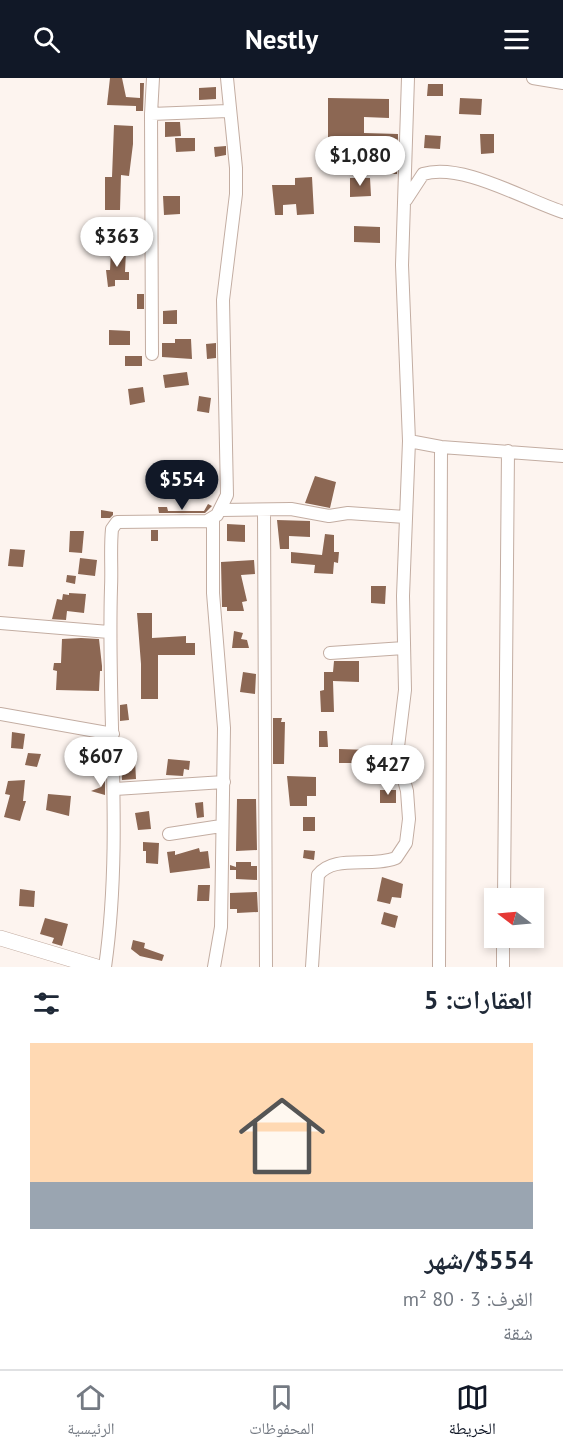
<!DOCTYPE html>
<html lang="ar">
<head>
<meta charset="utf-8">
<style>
  :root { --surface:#fff; --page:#f6f6f7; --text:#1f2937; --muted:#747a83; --line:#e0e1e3; --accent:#111827 }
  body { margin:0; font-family:"PT Sans","Noto Naskh Arabic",sans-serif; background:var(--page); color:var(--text); direction:rtl; height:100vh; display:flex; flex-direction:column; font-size:22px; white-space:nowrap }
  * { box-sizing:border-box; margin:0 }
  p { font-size:20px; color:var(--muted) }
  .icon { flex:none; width:33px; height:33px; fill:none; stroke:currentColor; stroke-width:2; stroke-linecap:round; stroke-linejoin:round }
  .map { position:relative; height:889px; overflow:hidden; direction:ltr }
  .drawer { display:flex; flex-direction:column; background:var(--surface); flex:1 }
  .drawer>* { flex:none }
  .needle { width:39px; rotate:286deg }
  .fabs { position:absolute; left:484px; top:810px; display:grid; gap:12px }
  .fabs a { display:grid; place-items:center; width:60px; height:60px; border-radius:0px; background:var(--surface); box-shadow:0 3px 9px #0003; font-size:30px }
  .price { position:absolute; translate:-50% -51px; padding:0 14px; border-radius:21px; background:#fff; color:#222; font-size:20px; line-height:39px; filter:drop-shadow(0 2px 3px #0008) }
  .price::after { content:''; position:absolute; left:50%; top:36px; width:18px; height:14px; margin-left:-9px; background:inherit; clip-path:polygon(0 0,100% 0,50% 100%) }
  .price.active { background:var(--accent); color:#fff }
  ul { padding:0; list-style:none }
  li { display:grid; align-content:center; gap:12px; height:318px; padding:0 30px }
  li+li { border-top:2px solid var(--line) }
  li span { display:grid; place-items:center; height:186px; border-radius:0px; color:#555 }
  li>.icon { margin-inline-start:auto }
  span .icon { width:108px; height:108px; fill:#fffc; stroke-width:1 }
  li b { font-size:26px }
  h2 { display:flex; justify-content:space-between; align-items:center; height:72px; padding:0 30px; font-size:26px }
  header { display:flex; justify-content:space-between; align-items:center; height:78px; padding:0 30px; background:var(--accent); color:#fff; font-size:27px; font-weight:600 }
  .tabs { display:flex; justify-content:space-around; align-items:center; height:84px; border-top:2px solid var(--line); background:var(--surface); font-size:16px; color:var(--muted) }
  .tabs a { display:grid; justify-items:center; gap:3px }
  .tabs .active { color:var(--accent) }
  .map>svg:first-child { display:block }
  .building { fill:#8c6753 }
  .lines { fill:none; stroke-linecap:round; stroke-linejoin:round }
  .minor-casing { stroke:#c3ada2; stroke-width:14 }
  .major-casing { stroke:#c3ada2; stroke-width:16 }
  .minor { stroke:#fff; stroke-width:12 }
  .major { stroke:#fff; stroke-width:15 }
</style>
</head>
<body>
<header><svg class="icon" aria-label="menu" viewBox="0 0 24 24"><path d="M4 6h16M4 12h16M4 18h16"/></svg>Nestly<svg class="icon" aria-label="search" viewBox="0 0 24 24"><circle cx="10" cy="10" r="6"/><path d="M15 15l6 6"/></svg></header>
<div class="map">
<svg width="563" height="889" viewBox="0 0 563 889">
  <rect width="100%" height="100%" fill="#fdf4ef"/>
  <path class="building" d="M 110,0 L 122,0 L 126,19 L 140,20 L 140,5 L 144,5 L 143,33 L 136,33 L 136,28 L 107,27 Z
    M 428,6 L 443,6 L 443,18 L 427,18 Z
    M 216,9 L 216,21 L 199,22 L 199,10 Z
    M 328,20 L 389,21 L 389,40 L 364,39 L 364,55 L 398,56 L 398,65 L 384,65 L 385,82 L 361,80 L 359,76 L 328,75 Z
    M 460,20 L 482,21 L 481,37 L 459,36 Z
    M 165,44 L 180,44 L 181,58 L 165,59 Z
    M 114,47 L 133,48 L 133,66 L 129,98 L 121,97 L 120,132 L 105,132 L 105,99 L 112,99 Z
    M 480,56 L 494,56 L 494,75 L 481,76 Z
    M 425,57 L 441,58 L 440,71 L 424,70 Z
    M 175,60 L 195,60 L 195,73 L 176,74 Z
    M 226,68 L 226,77 L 215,79 L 214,69 Z
    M 379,82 L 397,83 L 397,96 L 391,96 L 391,92 L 379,91 Z
    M 312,99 L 314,136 L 297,137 L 296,126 L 283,127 L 283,137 L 275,137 L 272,107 L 295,107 L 295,100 Z
    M 350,100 L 370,100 L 371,118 L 350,119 Z
    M 163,118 L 180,118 L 180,136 L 164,137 Z
    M 354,148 L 380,149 L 380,165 L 354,164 Z
    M 111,172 L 126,173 L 125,194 L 129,194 L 129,202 L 115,202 L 115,208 L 108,209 L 106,192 L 110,192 Z
    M 137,216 L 144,216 L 144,231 L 137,231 Z
    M 177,232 L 177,246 L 163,246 L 163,233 Z
    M 109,252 L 130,253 L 130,267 L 109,267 Z
    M 175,261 L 191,261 L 192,281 L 162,279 L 162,265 L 175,265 Z
    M 216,265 L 216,280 L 207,281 L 206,266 Z
    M 125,278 L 142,278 L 142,288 L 125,288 Z
    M 187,294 L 189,307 L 165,310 L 163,297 Z
    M 143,309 L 145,324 L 130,327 L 128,311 Z
    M 199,318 L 211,320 L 209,335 L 197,333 Z
    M 315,398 L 336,404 L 330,430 L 305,425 Z
    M 208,426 L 212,428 L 205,435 L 159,435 L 158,429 L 167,429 L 168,433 L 204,433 Z
    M 101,432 L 113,434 L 113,437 L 110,440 L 101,440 Z
    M 277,442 L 310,443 L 310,459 L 289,458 L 289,471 L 280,471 Z
    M 227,446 L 245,447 L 245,464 L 227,463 Z
    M 151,452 L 158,452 L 158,463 L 151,463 Z
    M 70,453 L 84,453 L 82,475 L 69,474 Z
    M 325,456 L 334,457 L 334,474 L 339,474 L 338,485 L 334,484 L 333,496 L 314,495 L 315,487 L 291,485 L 291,474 L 322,477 Z
    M 10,471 L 25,472 L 23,489 L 8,488 Z
    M 80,480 L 97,482 L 95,498 L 78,496 Z
    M 254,482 L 255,496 L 241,497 L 247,523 L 242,524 L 244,533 L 227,533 L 227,529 L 222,529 L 221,484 Z
    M 67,497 L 76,498 L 75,506 L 66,504 Z
    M 371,508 L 386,508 L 385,526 L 371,525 Z
    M 69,515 L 86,516 L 84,535 L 67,533 L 66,542 L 49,541 L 52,541 L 57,521 L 62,522 L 63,516 L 69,517 Z
    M 137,535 L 152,535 L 152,560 L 186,558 L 186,565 L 195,565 L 195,577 L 158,577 L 158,621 L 141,621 L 141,586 Z
    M 234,553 L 243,555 L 241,561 L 247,562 L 249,570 L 232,570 Z
    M 81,560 L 99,561 L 102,588 L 102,593 L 100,593 L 99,613 L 56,612 L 57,593 L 53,592 L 54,585 L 61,585 L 62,561 Z
    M 334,583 L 359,583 L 359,604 L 333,603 L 334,634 L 321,634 L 320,613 L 324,612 L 324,594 L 333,594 Z
    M 243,594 L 256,596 L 255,616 L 240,614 Z
    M 127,626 L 129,642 L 120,643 L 120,627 Z
    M 273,640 L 282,640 L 281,644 L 285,644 L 284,686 L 273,686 Z
    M 319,653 L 327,653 L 328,669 L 319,669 Z
    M 12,654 L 25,656 L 23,671 L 11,670 Z
    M 339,671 L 370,672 L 369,680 L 382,680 L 382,691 L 352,690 L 352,685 L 339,685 Z
    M 28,675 L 41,676 L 37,689 L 25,687 Z
    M 168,681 L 190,683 L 189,692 L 184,691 L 183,698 L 166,697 Z
    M 135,682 L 136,701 L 122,702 L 121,683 Z
    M 103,698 L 105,698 L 105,717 L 91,713 L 101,709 Z
    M 287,698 L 316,699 L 316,718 L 307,718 L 307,728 L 290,728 Z
    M 25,702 L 23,723 L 26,723 L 20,743 L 4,739 L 10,717 L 5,716 L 8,703 Z
    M 380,712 L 396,712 L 396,725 L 380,725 Z
    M 48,716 L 71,718 L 69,738 L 46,732 Z
    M 237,721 L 256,721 L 257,772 L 236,773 Z
    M 203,724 L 204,739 L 197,740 L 195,725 Z
    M 149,733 L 151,751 L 138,752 L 135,735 Z
    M 303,739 L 315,739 L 315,753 L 303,753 Z
    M 143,764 L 159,765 L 158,786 L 146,785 L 146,773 L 143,773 Z
    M 199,770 L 200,774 L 208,773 L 210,790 L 170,795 L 167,774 L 175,773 L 175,777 Z
    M 304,772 L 315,773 L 314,782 L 303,780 Z
    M 236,784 L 251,784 L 251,788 L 257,788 L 257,802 L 236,801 L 236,792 L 230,792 L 230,787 L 236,789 Z
    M 382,799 L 403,806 L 401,820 L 392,819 L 390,826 L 377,823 Z
    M 198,807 L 210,807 L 209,823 L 197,823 Z
    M 20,811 L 35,813 L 34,829 L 19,828 Z
    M 257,814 L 258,834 L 237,835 L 237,831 L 230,831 L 230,815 Z
    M 384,834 L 398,838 L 395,850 L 381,846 Z
    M 45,840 L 68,846 L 62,868 L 52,865 L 54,860 L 40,856 Z
    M 133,862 L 145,865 L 144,870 L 164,877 L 162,883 L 140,878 L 131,871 Z"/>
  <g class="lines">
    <defs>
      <path id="minor" d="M 153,0 L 151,36 L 228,33
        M 533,0 L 563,5
        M 151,36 L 152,276
        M 406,122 L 423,96 C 462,84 525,122 563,134
        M 409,363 L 441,369 L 563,378
        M 221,432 L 291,431 L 329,438 L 348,435 L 405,439
        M 264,433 L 266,889
        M 213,441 L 213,515 L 224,650 L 221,849 L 214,889
        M 0,545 L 109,554
        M 330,575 L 404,570
        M 0,636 L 113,656
        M 115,711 L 224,704
        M 169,756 L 221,748
        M 504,820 L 508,373
        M 105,889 C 123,763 107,637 111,510 C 112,491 110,471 112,451 L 117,444 L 207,443 L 217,437 L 227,417 L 223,222 L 236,116 L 236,90 L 227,0
        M 312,889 L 318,797 C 334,776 370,790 396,780 L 406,765 L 409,741 L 407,713 L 397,677 L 405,612 L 403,518 L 409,363 L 402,187 L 408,0
        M 439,889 L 441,369
        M 503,889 L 503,860"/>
      <path id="major" d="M 0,860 L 97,889"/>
    </defs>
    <use href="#minor" class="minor-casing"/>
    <use href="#major" class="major-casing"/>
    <use href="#minor" class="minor"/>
    <use href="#major" class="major"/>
  </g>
</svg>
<div class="fabs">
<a><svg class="needle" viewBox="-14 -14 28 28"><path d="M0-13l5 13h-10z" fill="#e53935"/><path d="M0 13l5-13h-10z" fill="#747a83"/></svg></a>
</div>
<b class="price" style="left:360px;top:109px">$1,080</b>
<b class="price" style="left:117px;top:190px">$363</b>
<b class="price active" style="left:182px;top:433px">$554</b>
<b class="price" style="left:101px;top:710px">$607</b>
<b class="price" style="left:388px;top:718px">$427</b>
</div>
<section class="drawer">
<h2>العقارات: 5<svg class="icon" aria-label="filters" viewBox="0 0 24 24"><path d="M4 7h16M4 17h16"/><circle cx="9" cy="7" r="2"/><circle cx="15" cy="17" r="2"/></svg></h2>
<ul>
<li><span style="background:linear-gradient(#ffd9b3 75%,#9aa5b1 0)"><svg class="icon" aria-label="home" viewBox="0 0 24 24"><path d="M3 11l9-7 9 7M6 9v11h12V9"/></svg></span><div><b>$554/شهر</b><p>الغرف: 3 · 80 m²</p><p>شقة</p></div></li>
</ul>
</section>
<nav class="tabs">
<a class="active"><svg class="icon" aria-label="map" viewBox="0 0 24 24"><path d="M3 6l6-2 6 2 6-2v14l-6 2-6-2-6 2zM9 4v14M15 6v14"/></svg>الخريطة</a>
<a><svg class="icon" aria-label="saved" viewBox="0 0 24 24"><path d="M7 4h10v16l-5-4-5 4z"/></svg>المحفوظات</a>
<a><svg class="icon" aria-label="home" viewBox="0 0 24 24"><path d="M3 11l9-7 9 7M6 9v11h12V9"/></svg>الرئيسية</a>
</nav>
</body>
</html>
